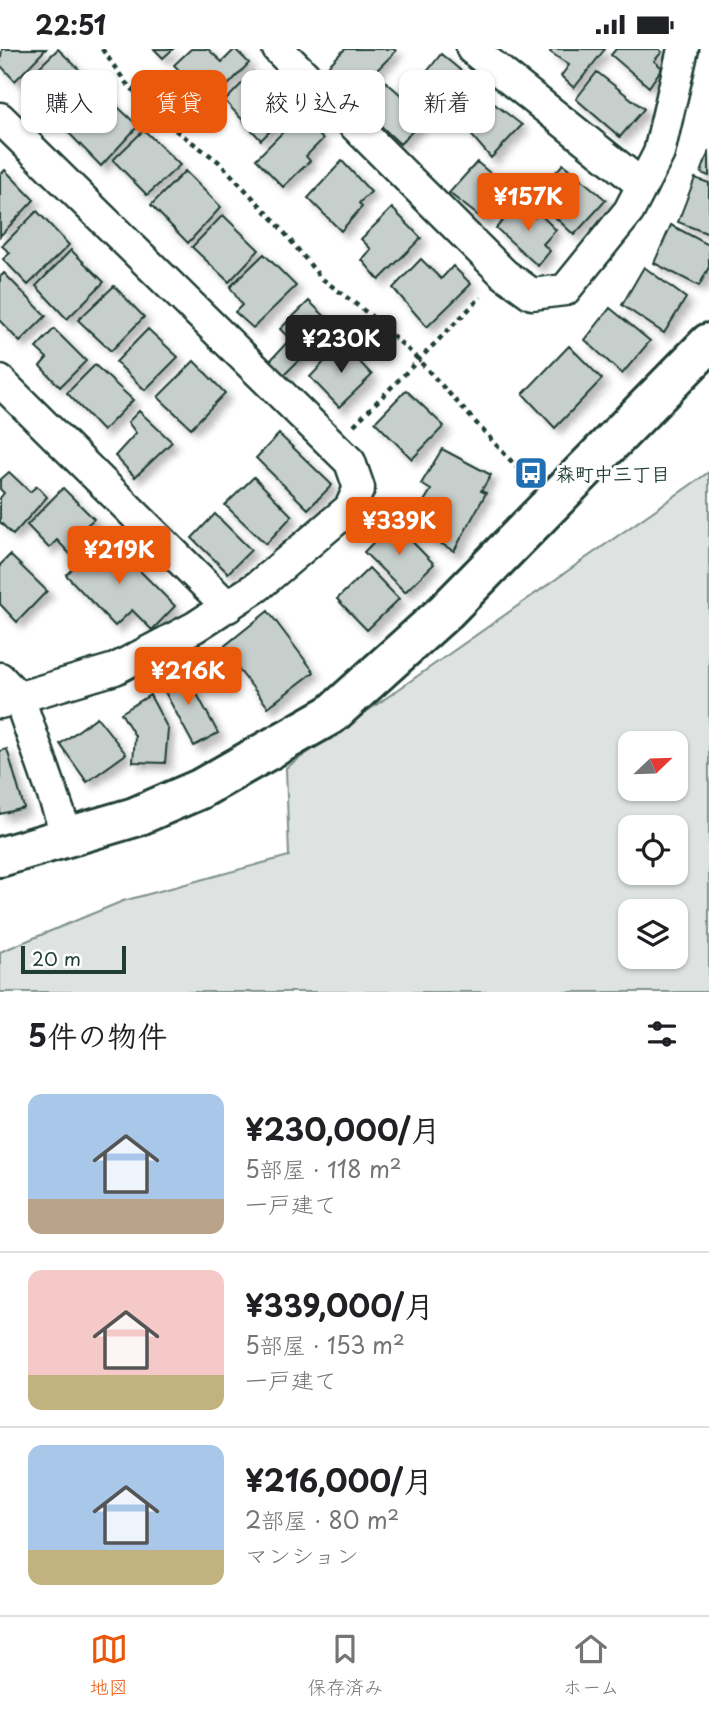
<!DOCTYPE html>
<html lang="ja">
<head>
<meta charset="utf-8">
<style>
  :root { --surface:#fff; --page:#f6f6f6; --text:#202124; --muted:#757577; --line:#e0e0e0; --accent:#ea580c }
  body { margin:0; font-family:"Playpen Sans","Klee One",sans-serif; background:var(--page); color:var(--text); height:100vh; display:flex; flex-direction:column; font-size:26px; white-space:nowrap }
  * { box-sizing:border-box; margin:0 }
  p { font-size:23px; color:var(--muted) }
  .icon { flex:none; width:38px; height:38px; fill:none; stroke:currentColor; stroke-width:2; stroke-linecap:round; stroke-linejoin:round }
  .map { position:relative; height:943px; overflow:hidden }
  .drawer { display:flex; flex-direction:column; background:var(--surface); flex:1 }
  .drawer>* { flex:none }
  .top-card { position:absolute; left:21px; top:21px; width:668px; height:63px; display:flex; gap:14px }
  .needle { width:46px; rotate:67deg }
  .buttons { position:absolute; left:618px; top:682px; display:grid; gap:14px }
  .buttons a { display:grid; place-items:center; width:70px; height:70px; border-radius:14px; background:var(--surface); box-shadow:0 2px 5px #0004; font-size:35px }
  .scale { position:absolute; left:21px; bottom:18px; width:105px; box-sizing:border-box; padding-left:7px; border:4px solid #1f3d34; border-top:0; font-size:19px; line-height:24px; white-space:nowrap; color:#1f3d34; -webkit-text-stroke:5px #fff; paint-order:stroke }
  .price { position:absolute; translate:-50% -60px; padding:0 16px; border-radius:7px; background:var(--accent); color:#fff; font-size:23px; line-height:46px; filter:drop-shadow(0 2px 4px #0008) }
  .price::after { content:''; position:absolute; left:50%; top:42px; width:21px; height:16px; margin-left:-10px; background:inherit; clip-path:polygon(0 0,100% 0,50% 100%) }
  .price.active { background:#222; color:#fff }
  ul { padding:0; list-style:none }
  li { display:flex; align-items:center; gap:21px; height:175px; padding:0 28px }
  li+li { border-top:2px solid var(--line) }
  li span { display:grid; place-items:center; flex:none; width:196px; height:140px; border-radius:14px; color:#555 }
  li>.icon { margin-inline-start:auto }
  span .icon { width:84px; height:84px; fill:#fffc; stroke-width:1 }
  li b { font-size:30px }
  h2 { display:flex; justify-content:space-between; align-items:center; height:84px; padding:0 28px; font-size:30px }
  .pill { padding:0 24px; border-radius:14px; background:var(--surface); box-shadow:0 2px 5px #0004; font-size:24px; line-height:63px }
  .pill.active { background:var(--accent); color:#fff }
  .status { display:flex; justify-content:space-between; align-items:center; height:49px; padding:0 35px; background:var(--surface); direction:ltr }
  .status svg { height:19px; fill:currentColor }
  .tab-bar { display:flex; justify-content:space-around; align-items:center; height:98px; border-top:2px solid var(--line); background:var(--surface); font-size:19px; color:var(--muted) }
  .tab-bar a { display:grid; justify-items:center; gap:4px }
  .tab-bar .active { color:var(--accent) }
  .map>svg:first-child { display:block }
  .green { fill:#dee3e2; stroke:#7e908b; stroke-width:2; fill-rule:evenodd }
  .building { fill:#c7cfcc; stroke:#1f3d34; stroke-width:2; filter:url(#shadow) }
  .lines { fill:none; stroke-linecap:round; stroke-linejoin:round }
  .street-casing { stroke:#1f3d34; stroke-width:35 }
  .secondary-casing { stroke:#1f3d34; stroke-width:44 }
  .path { stroke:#1f3d34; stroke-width:4.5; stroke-dasharray:5 5; stroke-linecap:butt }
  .street { stroke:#fff; stroke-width:30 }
  .secondary { stroke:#fff; stroke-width:38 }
  .labels { text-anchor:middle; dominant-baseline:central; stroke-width:6; stroke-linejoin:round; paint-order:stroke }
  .poi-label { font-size:19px; font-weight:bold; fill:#1f3d34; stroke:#fff; text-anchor:start }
</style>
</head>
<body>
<div class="status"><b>22:51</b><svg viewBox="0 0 49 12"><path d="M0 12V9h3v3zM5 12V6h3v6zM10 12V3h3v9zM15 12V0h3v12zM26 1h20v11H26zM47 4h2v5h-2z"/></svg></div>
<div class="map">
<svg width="709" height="943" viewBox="0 0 709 943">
  <defs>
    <filter id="shadow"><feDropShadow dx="6" dy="6" stdDeviation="3.5" flood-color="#0004"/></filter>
  </defs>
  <rect width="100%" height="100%" fill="#fff"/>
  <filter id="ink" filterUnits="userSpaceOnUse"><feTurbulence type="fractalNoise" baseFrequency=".0143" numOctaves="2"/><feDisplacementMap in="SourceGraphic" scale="14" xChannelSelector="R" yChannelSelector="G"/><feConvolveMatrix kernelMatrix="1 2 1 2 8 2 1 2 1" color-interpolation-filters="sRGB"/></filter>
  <g filter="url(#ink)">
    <path class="green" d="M 709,423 L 709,943 L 0,943 L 0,903 L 123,852 L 289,807 L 286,719 ZM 630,695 L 676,695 L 676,740 L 630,740 ZM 630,779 L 676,779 L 676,824 L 630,824 ZM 630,863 L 676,863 L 676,908 L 630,908 Z"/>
    <path class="building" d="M 2,0 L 46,0 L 15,32 L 0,16 Z
      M 58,0 L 93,34 L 65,62 L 29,28 Z
      M 154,0 L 173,0 L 163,9 Z
      M 191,0 L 208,0 L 222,13 L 235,0 L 249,14 L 211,54 L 174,16 Z
      M 345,0 L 394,0 L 396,2 L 355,43 L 328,17 Z
      M 552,0 L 605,0 L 574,39 L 561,27 L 569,16 L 550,3 Z
      M 616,0 L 659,0 L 662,3 L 654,12 L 662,19 L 649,38 L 611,6 Z
      M 441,5 L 484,41 L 463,68 L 419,33 Z
      M 253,23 L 280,50 L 272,57 L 284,68 L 261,91 L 225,52 Z
      M 597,23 L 644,60 L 620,88 L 576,50 Z
      M 385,32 L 426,68 L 400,95 L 362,59 Z
      M 101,42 L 138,77 L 101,117 L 64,79 Z
      M 492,53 L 522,76 L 491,109 L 468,82 Z
      M 300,66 L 323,90 L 306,107 L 310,112 L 283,138 L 256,110 Z
      M 144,81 L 180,116 L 147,146 L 113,111 Z
      M 709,102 L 709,127 L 701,124 Z
      M 342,112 L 371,143 L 359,154 L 362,158 L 341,182 L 308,149 Z
      M 477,113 L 510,141 L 484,171 L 449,144 Z
      M 563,115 L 606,151 L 574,186 L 534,148 Z
      M 5,121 L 34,151 L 0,187 L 0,126 Z
      M 185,122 L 221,158 L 188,194 L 151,156 Z
      M 695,129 L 709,134 L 709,185 L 678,173 Z
      M 520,153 L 535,168 L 539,164 L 556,181 L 543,195 L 550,202 L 538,217 L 496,179 Z
      M 392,159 L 421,189 L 379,231 L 362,211 L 371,200 L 361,190 Z
      M 37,162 L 69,196 L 28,236 L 3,210 L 10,204 L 2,197 Z
      M 223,166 L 259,201 L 229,233 L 192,198 Z
      M 671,176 L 709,196 L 709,218 L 699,237 L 654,214 Z
      M 71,201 L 104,233 L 67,270 L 36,237 Z
      M 264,205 L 296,237 L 253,279 L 235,263 L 242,256 L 230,238 Z
      M 421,210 L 441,230 L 453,217 L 471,235 L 427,278 L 393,239 Z
      M 644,218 L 686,249 L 664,284 L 622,256 Z
      M 4,224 L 46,267 L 20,293 L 0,272 L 0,228 Z
      M 114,237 L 144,268 L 111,302 L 78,271 Z
      M 309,252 L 341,283 L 312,311 L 305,305 L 283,327 L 269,313 L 290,290 L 280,280 Z
      M 610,259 L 650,292 L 622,325 L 585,291 Z
      M 54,280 L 86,312 L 60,338 L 40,317 L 47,309 L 36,299 Z
      M 148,280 L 178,308 L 145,341 L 116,313 Z
      M 342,294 L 372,326 L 339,358 L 310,328 Z
      M 569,297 L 602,330 L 555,379 L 523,345 Z
      M 194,312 L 225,344 L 191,379 L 158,348 Z
      M 95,316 L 133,351 L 103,382 L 67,344 Z
      M 406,341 L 444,377 L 412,410 L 375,373 Z
      M 139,362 L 172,393 L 135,428 L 115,407 L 136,384 L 128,373 Z
      M 279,385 L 332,436 L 308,460 L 256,409 Z
      M 442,400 L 491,426 L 481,442 L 486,444 L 454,502 L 409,476 L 431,441 L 421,435 Z
      M 9,423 L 30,443 L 37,437 L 47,448 L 13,486 L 0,473 L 0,449 L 4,444 L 0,440 L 0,431 Z
      M 254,428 L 292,467 L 266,495 L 225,456 Z
      M 63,439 L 94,470 L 81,481 L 87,488 L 70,505 L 57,491 L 49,499 L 27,476 Z
      M 215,465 L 251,501 L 228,524 L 192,489 Z
      M 393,473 L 434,515 L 405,543 L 364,503 Z
      M 105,487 L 175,557 L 152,581 L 132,561 L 115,577 L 66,526 Z
      M 10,506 L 47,542 L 17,573 L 0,555 L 0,516 Z
      M 369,519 L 399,550 L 367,581 L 337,550 Z
      M 268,562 L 314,623 L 268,658 L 222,599 Z
      M 183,619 L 218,684 L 194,697 L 159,632 Z
      M 150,646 L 168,680 L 165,714 L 133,713 L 135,687 L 121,664 Z
      M 97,668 L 126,705 L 87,733 L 60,695 Z
      M 7,700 L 24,759 L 0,765 L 0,702 Z"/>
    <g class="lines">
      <defs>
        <path id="street" d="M 278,0 L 504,225 L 532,245 L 565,241 L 629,162 L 659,104 L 683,0
          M 472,0 L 642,136
          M 0,69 L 350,413 L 359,439 L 350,459 L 258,537 L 195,578 L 115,620 L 0,654
          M 0,332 L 228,558
          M 0,629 L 19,649 L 68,789"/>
        <path id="secondary" d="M 0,808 L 135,768 L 200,740 L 332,665 L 446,562 L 709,294"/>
      </defs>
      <use href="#street" class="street-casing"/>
      <use href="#secondary" class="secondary-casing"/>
      <path class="path" d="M 102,0 L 126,34 L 168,76 L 218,112 L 275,172 L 320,228 L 370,266 L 413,305 L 523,425
        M 354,376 L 481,248"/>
      <use href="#street" class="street"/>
      <use href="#secondary" class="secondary"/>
    </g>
  </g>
  <defs>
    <symbol id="bus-square" viewBox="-11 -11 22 22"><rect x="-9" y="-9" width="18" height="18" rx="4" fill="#1f6fb2" stroke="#fff"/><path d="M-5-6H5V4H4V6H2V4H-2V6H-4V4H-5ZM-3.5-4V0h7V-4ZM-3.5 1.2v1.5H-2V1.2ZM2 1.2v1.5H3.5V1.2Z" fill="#fff"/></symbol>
  </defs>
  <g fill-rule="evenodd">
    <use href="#bus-square" x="512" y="405" width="38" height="38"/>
  </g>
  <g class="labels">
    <g class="poi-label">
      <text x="556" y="424">森町中三丁目</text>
    </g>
  </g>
</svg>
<div class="buttons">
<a><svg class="needle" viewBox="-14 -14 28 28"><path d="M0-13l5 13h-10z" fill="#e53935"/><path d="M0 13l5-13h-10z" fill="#757577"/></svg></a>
<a><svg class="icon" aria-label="locate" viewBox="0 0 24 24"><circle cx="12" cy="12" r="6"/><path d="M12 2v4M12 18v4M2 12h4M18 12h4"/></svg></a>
<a><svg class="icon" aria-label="layers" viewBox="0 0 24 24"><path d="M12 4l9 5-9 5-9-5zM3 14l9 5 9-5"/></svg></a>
</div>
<div class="scale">20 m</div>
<b class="price" style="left:528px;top:184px">¥157K</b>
<b class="price active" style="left:341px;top:326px">¥230K</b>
<b class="price" style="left:399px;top:508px">¥339K</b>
<b class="price" style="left:119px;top:537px">¥219K</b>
<b class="price" style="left:188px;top:658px">¥216K</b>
<div class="top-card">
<a class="pill">購入</a>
<a class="pill active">賃貸</a>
<a class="pill">絞り込み</a>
<a class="pill">新着</a>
</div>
</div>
<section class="drawer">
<h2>5件の物件<svg class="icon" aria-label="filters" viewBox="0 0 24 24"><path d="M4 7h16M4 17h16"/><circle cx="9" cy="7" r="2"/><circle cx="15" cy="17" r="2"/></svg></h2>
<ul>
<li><span style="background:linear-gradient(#a9c7e8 75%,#b9a48a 0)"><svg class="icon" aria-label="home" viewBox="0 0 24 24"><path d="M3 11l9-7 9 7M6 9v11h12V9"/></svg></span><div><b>¥230,000/月</b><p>5部屋 · 118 m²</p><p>一戸建て</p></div></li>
<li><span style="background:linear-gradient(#f6c9c9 75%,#c2b280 0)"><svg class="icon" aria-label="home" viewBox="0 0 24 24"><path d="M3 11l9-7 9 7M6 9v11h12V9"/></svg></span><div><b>¥339,000/月</b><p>5部屋 · 153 m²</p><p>一戸建て</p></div></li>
<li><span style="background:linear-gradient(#a9c7e8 75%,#c2b280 0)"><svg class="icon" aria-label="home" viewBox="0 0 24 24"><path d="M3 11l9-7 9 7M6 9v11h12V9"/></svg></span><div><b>¥216,000/月</b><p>2部屋 · 80 m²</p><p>マンション</p></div></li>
</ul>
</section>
<nav class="tab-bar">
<a class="active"><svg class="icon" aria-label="map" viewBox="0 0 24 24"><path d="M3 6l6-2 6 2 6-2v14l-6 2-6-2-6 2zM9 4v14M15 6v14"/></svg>地図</a>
<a><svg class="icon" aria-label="saved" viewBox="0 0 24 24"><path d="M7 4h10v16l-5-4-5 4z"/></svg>保存済み</a>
<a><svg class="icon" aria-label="home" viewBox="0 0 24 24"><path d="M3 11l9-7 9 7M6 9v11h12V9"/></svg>ホーム</a>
</nav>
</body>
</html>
